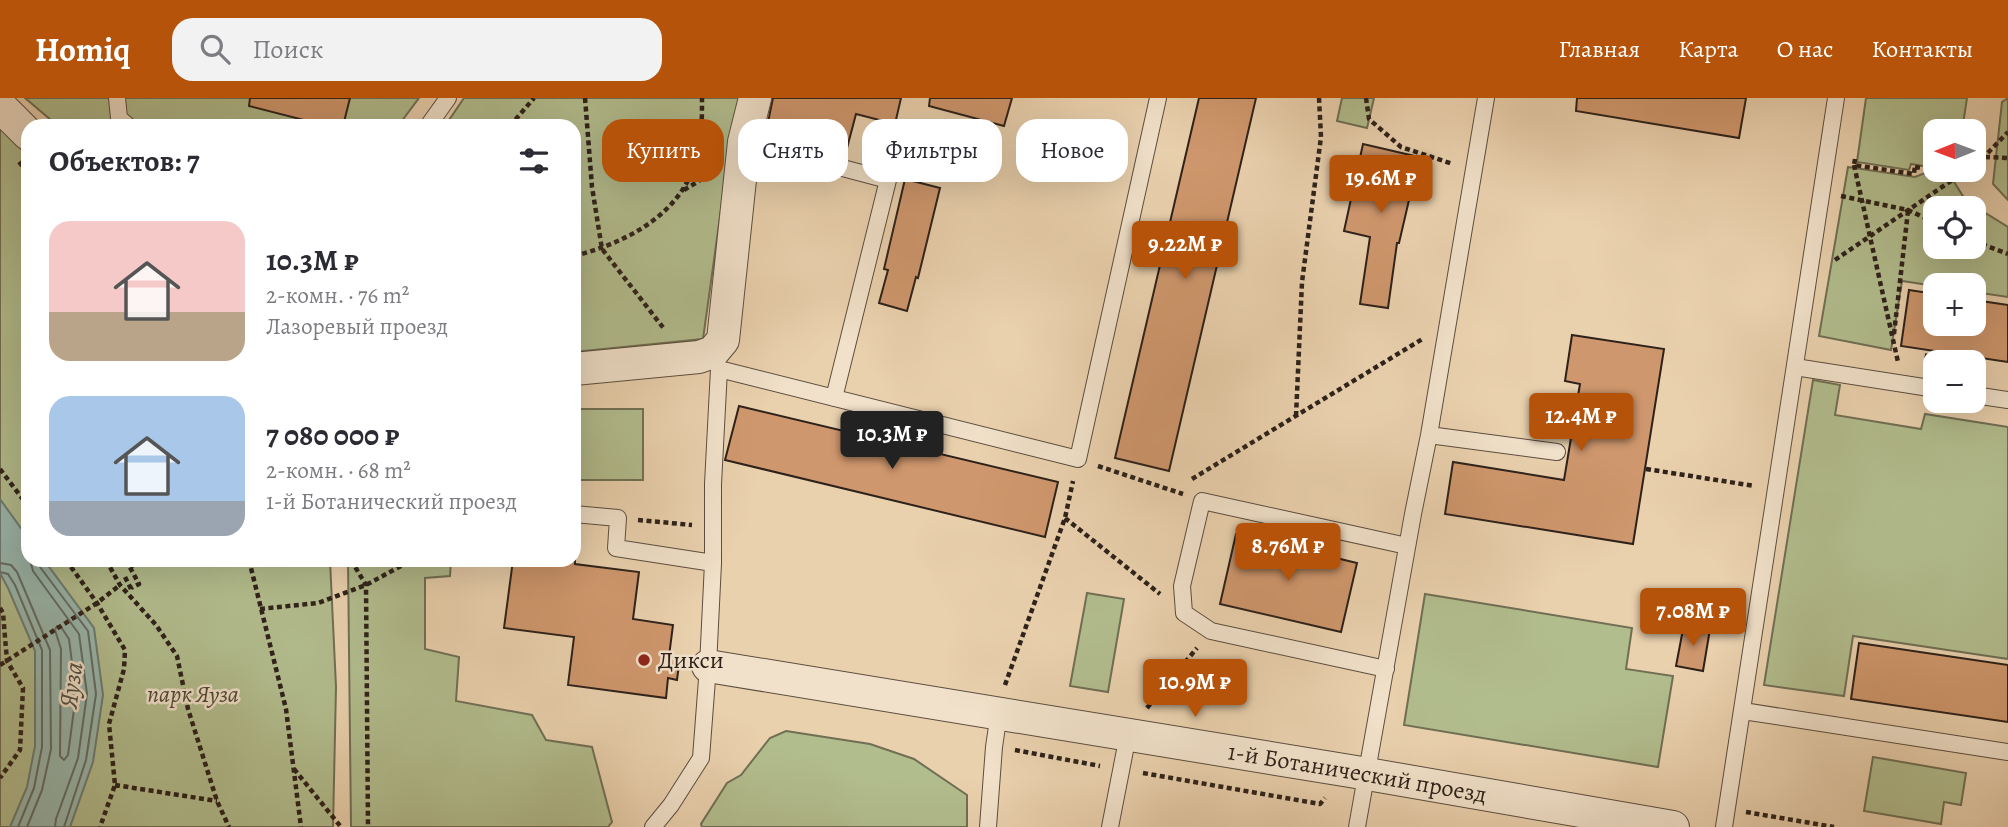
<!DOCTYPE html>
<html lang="ru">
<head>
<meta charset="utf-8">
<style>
  :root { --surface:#fff; --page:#f2f2f3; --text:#2b2b33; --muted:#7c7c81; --accent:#b45309 }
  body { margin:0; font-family:Alegreya,serif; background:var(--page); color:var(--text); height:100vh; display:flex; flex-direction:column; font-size:26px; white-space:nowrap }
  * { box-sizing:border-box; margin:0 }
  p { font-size:23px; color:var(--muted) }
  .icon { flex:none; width:38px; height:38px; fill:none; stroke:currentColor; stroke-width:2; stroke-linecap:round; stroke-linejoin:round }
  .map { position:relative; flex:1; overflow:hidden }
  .details { position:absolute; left:21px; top:21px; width:560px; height:448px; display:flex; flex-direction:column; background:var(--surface); border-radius:21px; box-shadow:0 7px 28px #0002 }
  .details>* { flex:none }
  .hud { position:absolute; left:602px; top:21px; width:665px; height:63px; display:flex; gap:14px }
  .needle { width:46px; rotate:269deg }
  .fabs { position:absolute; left:1923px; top:21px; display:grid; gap:14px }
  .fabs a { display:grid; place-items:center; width:63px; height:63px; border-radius:14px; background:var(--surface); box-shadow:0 7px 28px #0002; font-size:35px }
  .price { position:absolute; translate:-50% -60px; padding:0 16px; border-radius:7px; background:var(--accent); color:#fff; font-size:23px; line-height:46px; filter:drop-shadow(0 2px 4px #0008) }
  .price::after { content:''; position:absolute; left:50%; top:42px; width:21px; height:16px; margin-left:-10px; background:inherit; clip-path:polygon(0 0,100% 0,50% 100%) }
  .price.current { background:#222; color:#fff }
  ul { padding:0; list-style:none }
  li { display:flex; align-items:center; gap:21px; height:175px; padding:0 28px }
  li span { display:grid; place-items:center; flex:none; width:196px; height:140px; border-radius:21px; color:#555 }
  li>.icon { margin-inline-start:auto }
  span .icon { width:84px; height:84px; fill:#fffc; stroke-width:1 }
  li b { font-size:30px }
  h2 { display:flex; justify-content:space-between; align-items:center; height:84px; padding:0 28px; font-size:30px }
  .tag { padding:0 24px; border-radius:21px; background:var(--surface); box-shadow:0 7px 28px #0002; font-size:24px; line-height:63px }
  .tag.current { background:var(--accent); color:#fff }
  header { display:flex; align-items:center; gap:42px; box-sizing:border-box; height:98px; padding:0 35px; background:var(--accent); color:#fff }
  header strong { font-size:33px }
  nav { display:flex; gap:38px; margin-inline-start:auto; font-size:24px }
  .search { width:490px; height:63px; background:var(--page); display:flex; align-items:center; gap:18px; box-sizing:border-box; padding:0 24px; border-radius:21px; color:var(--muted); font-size:26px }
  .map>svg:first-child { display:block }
  .green { fill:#b2bd8e; stroke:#706f54; stroke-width:2; fill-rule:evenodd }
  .water { fill:#98b7ae; stroke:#6d7b73; stroke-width:2 }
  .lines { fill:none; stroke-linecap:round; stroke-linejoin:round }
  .shore { stroke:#626c64; stroke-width:2 }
  .building { fill:#cf976d; stroke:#2d211a; stroke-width:2 }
  .lane-casing { stroke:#5c4d3f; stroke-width:18 }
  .street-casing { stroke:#5c4d3f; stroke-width:34 }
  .path { stroke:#2d211a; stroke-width:4.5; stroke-dasharray:5 3.5; stroke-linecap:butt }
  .lane { stroke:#f1e1ca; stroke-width:16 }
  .street { stroke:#f1e1ca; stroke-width:32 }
  .poi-dot { fill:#8f2418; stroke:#f1e1ca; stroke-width:2.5 }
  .labels { text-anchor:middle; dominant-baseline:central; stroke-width:5; stroke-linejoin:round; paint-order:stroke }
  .poi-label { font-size:24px; fill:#2d211a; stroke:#f1e1ca; text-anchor:start }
  .park-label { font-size:24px; font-style:italic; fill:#4e4837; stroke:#f1e1ca }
  .street-label { font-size:24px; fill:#2d211a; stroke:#f1e1ca }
  .water-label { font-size:26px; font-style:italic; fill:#4d4e46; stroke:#f1e1ca }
</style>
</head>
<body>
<header>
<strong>Homiq</strong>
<div class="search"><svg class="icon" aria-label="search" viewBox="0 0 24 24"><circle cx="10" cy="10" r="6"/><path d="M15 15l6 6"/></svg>Поиск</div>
<nav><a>Главная</a><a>Карта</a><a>О нас</a><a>Контакты</a></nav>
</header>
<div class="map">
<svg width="2008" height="729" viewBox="0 0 2008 729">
  <rect width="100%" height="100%" fill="#ead1ae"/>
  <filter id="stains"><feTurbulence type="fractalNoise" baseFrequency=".00286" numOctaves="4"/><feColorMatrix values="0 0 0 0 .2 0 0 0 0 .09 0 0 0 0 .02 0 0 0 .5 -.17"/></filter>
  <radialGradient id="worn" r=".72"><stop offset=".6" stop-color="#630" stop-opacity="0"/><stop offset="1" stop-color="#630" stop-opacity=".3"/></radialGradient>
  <path class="green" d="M 25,0 L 419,0 L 398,28 L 58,28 Z
    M 464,0 L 740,0 L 731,40 L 703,241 L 574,254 L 574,28 L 445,28 Z
    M 1342,0 L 1374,0 L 1367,30 L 1337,23 Z
    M 1866,0 L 1967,0 L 1962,33 L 1936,33 L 1935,70 L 1911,66 L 1909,72 L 1857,64 Z
    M 2008,0 L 2008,102 L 1993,86 L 2002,4 Z
    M 0,28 L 28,58 L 28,462 L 330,462 L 336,589 L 333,729 L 0,729 Z
    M 1848,69 L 1915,79 L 1925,75 L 1951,79 L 1966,103 L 2008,129 L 2008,199 L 1974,194 L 1974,187 L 1935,188 L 1902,183 L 1891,252 L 1819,238 ZM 1936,110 L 1974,110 L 1974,149 L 1936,149 Z
    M 1813,282 L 1840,287 L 1835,317 L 1921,331 L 1925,316 L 2008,329 L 2008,561 L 1853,538 L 1844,598 L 1764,587 Z
    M 574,311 L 643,311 L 643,382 L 574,382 Z
    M 348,462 L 451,462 L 450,478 L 425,480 L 425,551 L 459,559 L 456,603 L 532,617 L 546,642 L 592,649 L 612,724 L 608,729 L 351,729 Z
    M 1087,495 L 1124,501 L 1108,594 L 1070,588 Z
    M 1425,496 L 1632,530 L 1626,571 L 1673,578 L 1658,669 L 1404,627 Z
    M 786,633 L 870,646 L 914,661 L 967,697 L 967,729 L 702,729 L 701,726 L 727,685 L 741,677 L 770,640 Z
    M 1873,659 L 1966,675 L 1961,707 L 1944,704 L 1941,726 L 1864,713 Z"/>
  <path class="water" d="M 0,401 L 28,440 L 28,462 L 44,462 L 94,530 L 103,597 L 93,664 L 70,729 L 10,729 L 27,689 L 35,648 L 35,553 L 8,490 L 0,475 Z"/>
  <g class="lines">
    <path class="shore" d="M 30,462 L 33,473 L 79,536 L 87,596 L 78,660 L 56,721 L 55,729
      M 39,462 L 40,469 L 88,533 L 96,596 L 86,662 L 64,729
      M 0,465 L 11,467 L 17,474 L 50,552 L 51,651 L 42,692 L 27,729
      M 0,474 L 8,476 L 15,487 L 42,552 L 42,649 L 34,690 L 18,729
      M 57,528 L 61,529 L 69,541 L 76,596 L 68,657 L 64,662 L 60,658 L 61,551 L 55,532 Z"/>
  </g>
  <path class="building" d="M 250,0 L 350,0 L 343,28 L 327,28 L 249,8 Z
    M 773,0 L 901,0 L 895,26 L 856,16 L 847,50 L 767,29 Z
    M 930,0 L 1012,0 L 1004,28 L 929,8 Z
    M 1199,0 L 1256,0 L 1169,373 L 1115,360 Z
    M 1577,0 L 1746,0 L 1739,40 L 1576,13 Z
    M 1363,46 L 1419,59 L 1399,145 L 1397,145 L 1388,210 L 1360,206 L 1370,139 L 1344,133 Z
    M 905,81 L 940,90 L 918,180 L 916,179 L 907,213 L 879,205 L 888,172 L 884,171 Z
    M 1909,192 L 1936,196 L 1936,226 L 1974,226 L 1974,202 L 2008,207 L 2008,264 L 1901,248 Z
    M 1572,237 L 1664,251 L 1633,446 L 1445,416 L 1453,364 L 1564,382 L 1580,286 L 1565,283 Z
    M 739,308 L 1058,384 L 1045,439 L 725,362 Z
    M 1236,436 L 1357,465 L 1341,534 L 1220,506 Z
    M 513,462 L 575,462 L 575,466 L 639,474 L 633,521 L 673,527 L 669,558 L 680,559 L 677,582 L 668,580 L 666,600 L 568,587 L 574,539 L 504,530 Z
    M 1684,526 L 1710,531 L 1703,573 L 1676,568 Z
    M 1859,545 L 2008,567 L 2008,624 L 1851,601 Z"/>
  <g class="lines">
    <defs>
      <path id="lane" d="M 117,0 L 119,20 L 128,28
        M 428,28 L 448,0
        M 744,44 L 888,82 L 834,300
        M 1795,269 L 1936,291
        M 719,271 L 1078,361 L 1158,0
        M 1974,297 L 2008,302
        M 1429,337 L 1557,354
        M 574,416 L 618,420 L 616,450 L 713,465
        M 1386,571 L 1211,533 L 1184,515 L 1182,488 L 1202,403 L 1407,448
        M 1743,613 L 2008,654
        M 653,729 L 671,707 L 701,660 L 708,568 L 713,465 L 713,386 L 719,271 L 716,261
        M 988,729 L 994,649 L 999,615
        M 1110,729 L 1128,637
        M 1357,729 L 1413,416 L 1429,337 L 1486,0
        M 1724,729 L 1836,0"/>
      <g id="street">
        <path d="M 0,8 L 28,36"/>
        <path d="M 574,271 L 699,259 L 713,254 L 723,242 L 744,44 L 755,0"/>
        <path id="s1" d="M 708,568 L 1350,673 L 1673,729"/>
      </g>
    </defs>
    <use href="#lane" class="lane-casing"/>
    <use href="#street" class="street-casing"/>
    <path class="path" d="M 585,0 L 592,89 L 602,151 L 665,232
      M 1366,0 L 1369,21 L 1401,49 L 1453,66
      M 510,28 L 534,0
      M 1985,59 L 2008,60
      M 1855,61 L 1854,67 L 1914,76 L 1915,67
      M 1974,61 L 1981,62 L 2008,34
      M 19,64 L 28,74
      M 1854,67 L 1898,264
      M 1915,69 L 1943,74 L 1955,79
      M 684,92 L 712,75
      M 1841,98 L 1908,112 L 1936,125
      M 1974,143 L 2008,156
      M 574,158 C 622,146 675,120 693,71 C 702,48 702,23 702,0
      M 1835,162 L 1967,72
      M 1894,236 L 1908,113
      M 1925,269 L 1928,252
      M 1296,318 L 1302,184 L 1321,39 L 1319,0
      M 1098,368 L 1183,396
      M 0,371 L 28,408
      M 1646,371 L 1755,388
      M 1192,381 L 1424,240
      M 1065,420 L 1160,496
      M 638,422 L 692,427
      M 66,462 L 97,505 L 125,552 L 124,571 L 109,626 L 115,687 L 100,729
      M 106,462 L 120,487 L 156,527 L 177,558 L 188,611 L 217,703 L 229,729
      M 116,462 L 119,467
      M 126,462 L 139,486 L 131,490
      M 249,462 L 286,611 L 301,729
      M 351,462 L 366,487 L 368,729
      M 130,469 L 143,462
      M 125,479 L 131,491
      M 0,510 L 3,515 L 7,563 L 23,590 L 20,652 L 0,680
      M 260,511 L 318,505 L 366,487 L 412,462
      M 0,567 L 97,505 L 120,487
      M 1005,587 L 1065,420 L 1073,383
      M 1147,610 L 1197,550
      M 1015,652 L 1100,668
      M 294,671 L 341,729
      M 1143,675 L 1320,706 L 1325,700
      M 115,687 L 217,703
      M 1746,714 L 1834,729"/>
    <use href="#lane" class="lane"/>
    <use href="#street" class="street"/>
  </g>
  <circle class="poi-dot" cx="644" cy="562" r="7"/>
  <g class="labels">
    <g class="poi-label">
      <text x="658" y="562">Дикси</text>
    </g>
    <g class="park-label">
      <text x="193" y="596">парк Яуза</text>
    </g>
    <g class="street-label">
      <text stroke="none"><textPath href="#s1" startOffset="658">1-й Ботанический проезд</textPath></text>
    </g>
    <g class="water-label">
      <text transform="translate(71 587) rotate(-82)">Яуза</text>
    </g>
  </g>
  <rect width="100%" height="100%" filter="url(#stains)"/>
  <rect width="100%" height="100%" fill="url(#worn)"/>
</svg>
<div class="fabs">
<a><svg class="needle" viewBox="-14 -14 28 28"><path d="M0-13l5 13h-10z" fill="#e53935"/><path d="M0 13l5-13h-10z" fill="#7c7c81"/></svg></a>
<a><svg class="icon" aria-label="locate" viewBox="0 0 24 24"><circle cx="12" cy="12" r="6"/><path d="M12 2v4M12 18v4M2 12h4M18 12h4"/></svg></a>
<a>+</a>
<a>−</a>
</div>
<b class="price" style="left:1381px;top:117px">19.6M ₽</b>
<b class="price" style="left:1185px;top:183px">9.22M ₽</b>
<b class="price" style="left:1581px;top:355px">12.4M ₽</b>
<b class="price current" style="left:892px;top:373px">10.3M ₽</b>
<b class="price" style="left:1288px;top:485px">8.76M ₽</b>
<b class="price" style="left:1693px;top:550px">7.08M ₽</b>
<b class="price" style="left:1195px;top:621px">10.9M ₽</b>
<div class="hud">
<a class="tag current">Купить</a>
<a class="tag">Снять</a>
<a class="tag">Фильтры</a>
<a class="tag">Новое</a>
</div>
<section class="details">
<h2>Объектов: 7<svg class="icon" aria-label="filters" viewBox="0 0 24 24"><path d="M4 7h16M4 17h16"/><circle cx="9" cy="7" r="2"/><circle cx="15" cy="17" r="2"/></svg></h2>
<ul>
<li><span style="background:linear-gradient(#f6c9c9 65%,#b9a48a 0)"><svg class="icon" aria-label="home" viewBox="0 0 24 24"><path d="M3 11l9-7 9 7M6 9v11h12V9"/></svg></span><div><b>10.3M ₽</b><p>2-комн. · 76 m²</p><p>Лазоревый проезд</p></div></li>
<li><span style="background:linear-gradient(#a9c7e8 75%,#9aa5b1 0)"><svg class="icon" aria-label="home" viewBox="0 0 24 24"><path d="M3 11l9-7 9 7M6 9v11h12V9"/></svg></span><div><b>7 080 000 ₽</b><p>2-комн. · 68 m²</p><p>1-й Ботанический проезд</p></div></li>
</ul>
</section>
</div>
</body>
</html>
